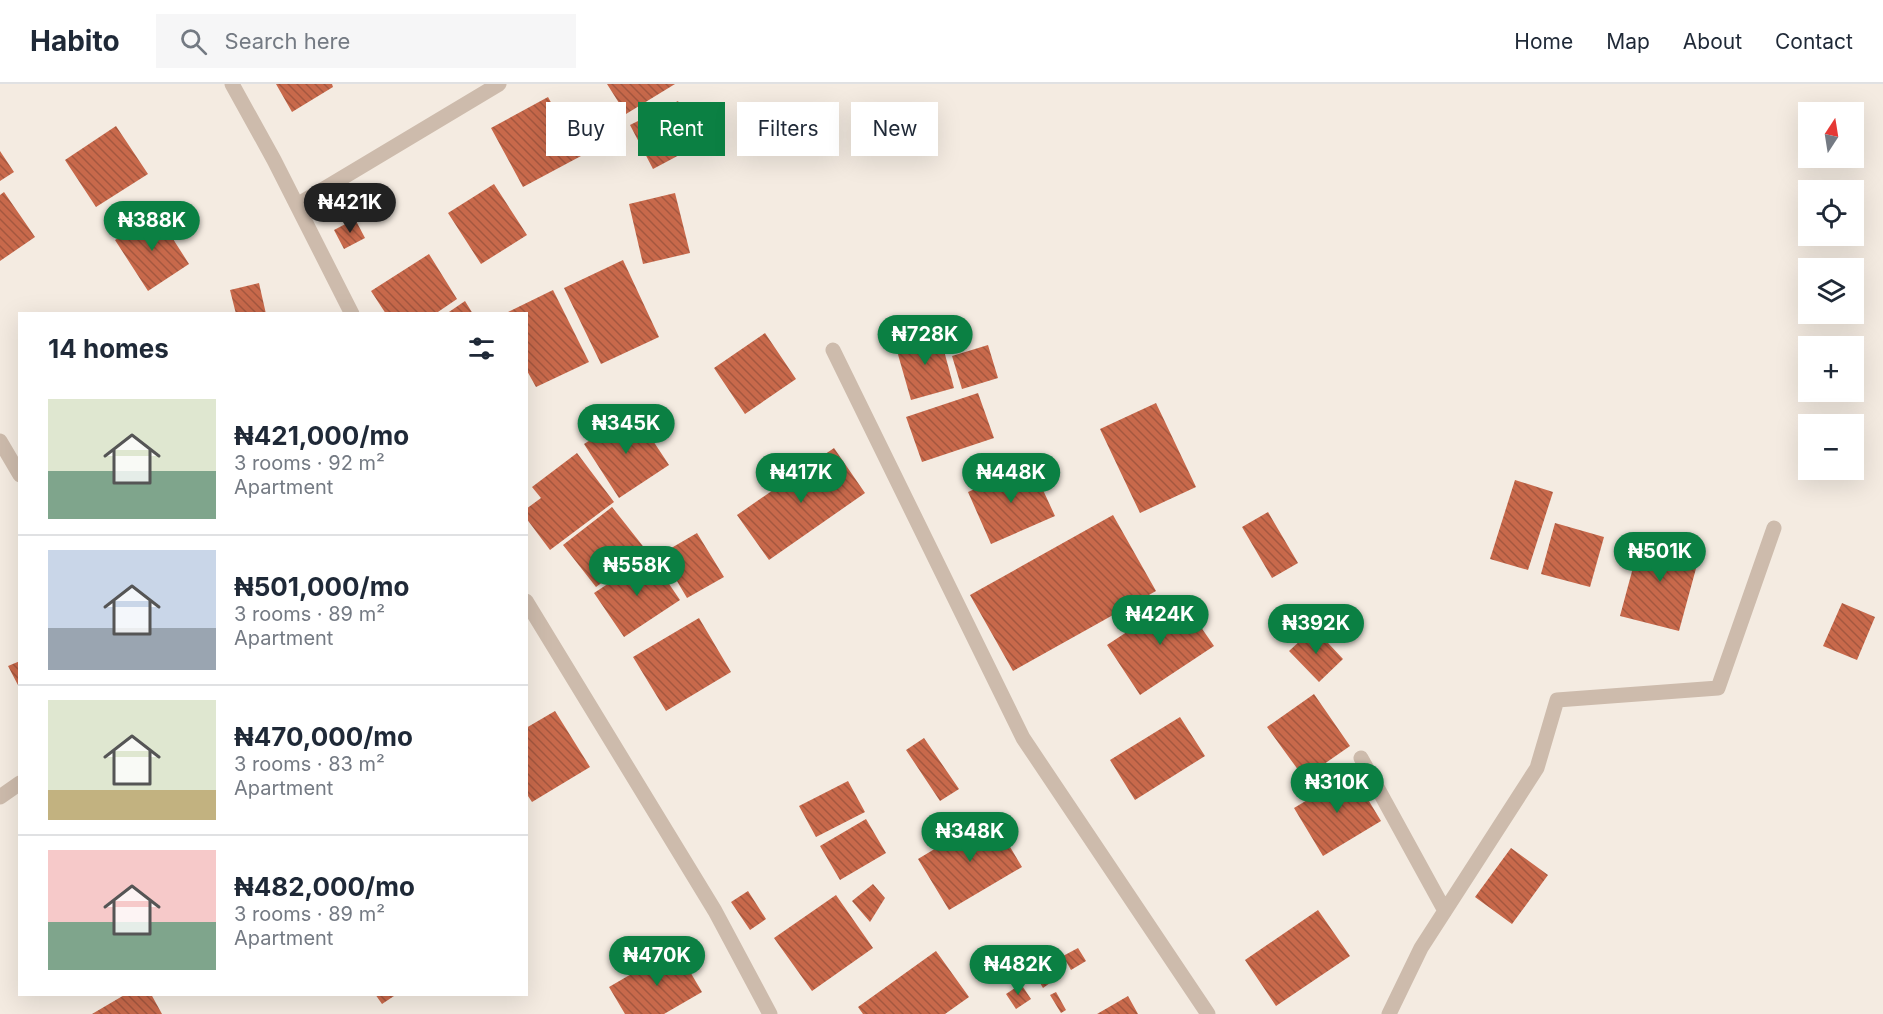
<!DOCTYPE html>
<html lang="en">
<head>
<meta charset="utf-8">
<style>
  :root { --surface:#fff; --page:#f6f6f7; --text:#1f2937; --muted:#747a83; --line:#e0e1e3; --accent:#0b8043 }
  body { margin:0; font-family:Inter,sans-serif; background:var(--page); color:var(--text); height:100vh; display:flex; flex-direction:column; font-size:22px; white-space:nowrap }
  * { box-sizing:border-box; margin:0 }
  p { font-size:20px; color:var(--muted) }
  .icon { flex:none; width:33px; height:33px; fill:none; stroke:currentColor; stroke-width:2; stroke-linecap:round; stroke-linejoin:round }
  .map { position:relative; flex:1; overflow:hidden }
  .sheet { position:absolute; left:18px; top:228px; width:510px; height:684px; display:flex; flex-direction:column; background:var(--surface); border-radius:0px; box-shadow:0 6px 24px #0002 }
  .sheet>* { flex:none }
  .banner { position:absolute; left:546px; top:18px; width:570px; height:54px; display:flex; gap:12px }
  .needle { width:39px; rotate:12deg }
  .fabs { position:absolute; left:1798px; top:18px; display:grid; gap:12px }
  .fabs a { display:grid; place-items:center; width:66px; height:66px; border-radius:0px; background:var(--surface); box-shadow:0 6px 24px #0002; font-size:30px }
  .price { position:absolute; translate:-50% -51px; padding:0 14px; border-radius:21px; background:var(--accent); color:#fff; font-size:20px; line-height:39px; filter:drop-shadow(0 2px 3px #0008) }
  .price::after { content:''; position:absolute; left:50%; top:36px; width:18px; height:14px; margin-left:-9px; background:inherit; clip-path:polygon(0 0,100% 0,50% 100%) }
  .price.active { background:#222; color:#fff }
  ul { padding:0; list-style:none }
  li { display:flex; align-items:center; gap:18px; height:150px; padding:0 30px }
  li+li { border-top:2px solid var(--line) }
  li span { display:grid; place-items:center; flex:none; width:168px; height:120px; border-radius:0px; color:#555 }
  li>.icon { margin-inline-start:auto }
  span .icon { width:72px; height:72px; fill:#fffc; stroke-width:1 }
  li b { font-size:26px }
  h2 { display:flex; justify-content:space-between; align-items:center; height:72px; padding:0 30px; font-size:26px }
  .tag { padding:0 21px; border-radius:0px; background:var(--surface); box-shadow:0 6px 24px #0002; font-size:21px; line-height:54px }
  .tag.active { background:var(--accent); color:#fff }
  header { display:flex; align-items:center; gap:36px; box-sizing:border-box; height:84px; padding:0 30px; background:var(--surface); border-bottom:2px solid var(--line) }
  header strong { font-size:28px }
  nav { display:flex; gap:33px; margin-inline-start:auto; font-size:21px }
  .search { width:420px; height:54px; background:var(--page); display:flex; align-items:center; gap:15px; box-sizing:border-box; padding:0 21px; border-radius:0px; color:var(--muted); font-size:22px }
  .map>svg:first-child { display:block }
  .building { fill:url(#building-back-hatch) }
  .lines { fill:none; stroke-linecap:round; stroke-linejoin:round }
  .street { stroke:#cdbbac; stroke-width:15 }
</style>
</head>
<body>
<header>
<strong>Habito</strong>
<div class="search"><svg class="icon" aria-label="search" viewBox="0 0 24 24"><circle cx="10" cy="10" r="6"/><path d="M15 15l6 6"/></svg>Search here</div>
<nav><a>Home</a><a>Map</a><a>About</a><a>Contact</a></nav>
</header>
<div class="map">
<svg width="1883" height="930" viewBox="0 0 1883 930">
  <defs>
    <pattern id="building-back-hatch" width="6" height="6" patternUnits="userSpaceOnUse" patternTransform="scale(1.5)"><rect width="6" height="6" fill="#c8694b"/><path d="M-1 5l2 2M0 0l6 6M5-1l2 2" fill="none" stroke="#a4573f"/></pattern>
  </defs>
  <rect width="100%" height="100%" fill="#f4ebe1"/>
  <path class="building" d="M 276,0 L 332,0 L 333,3 L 292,28 Z
    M 607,0 L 675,0 L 626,30 Z
    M 548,13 L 581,72 L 523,103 L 491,44 Z
    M 678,17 L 700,60 L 653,85 L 630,41 Z
    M 116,42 L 148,90 L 96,123 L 65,76 Z
    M 0,67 L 14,88 L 0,97 Z
    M 494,100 L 527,151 L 481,180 L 448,129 Z
    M 4,108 L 35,153 L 0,177 L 0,111 Z
    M 675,109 L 690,169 L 643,180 L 629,120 Z
    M 157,130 L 189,180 L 148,207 L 115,156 Z
    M 355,135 L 365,154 L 344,165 L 334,146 Z
    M 429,170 L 457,215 L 435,230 L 386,230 L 371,207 Z
    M 623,176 L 659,253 L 601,280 L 564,204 Z
    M 259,199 L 266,230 L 236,230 L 230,206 Z
    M 553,206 L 589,278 L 536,303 L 526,285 L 526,230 L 504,230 Z
    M 465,217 L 473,230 L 446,230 Z
    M 939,248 L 954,304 L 911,316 L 895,260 Z
    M 765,249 L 796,295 L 745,330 L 714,284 Z
    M 988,261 L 998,294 L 962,305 L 952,272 Z
    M 978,309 L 994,354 L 922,378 L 906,333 Z
    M 1156,319 L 1196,403 L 1140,429 L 1100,345 Z
    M 634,328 L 669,381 L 619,414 L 584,360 Z
    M 834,364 L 865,409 L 769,476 L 737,431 Z
    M 577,369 L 614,418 L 550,466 L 526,434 L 526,425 L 541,414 L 532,403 Z
    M 1031,380 L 1055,432 L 991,460 L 968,408 Z
    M 1515,396 L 1553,408 L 1528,486 L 1490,475 Z
    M 612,423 L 646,466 L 596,503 L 563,461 Z
    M 1268,428 L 1298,479 L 1272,494 L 1242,443 Z
    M 1113,431 L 1156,507 L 1013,587 L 970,511 Z
    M 1555,439 L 1604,453 L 1590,503 L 1541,490 Z
    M 697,449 L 724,493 L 687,514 L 661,470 Z
    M 1642,450 L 1701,466 L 1679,547 L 1620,532 Z
    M 650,472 L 680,516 L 624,553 L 594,509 Z
    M 1180,513 L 1214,562 L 1140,611 L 1107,561 Z
    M 1842,519 L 1875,533 L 1857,576 L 1823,562 Z
    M 699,534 L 731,588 L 666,627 L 633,573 Z
    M 1314,544 L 1343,575 L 1319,598 L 1289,567 Z
    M 20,577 L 20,605 L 8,582 Z
    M 1314,610 L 1350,662 L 1304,694 L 1267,643 Z
    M 555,627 L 590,683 L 532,718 L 526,709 L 526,644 Z
    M 1180,633 L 1205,672 L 1135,716 L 1110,676 Z
    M 924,654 L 959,705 L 940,717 L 906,666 Z
    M 1352,689 L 1381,737 L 1323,772 L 1294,724 Z
    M 848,697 L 865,728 L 816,753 L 799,722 Z
    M 991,731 L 1022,783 L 949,826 L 918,775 Z
    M 866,735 L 886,769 L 840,796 L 820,762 Z
    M 1511,764 L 1548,791 L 1512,840 L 1475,813 Z
    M 873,800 L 885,814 L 870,838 L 852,817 Z
    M 748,807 L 766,835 L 750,846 L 731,818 Z
    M 836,811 L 873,864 L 812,907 L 774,854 Z
    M 1318,826 L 1350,872 L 1276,922 L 1245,876 Z
    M 676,864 L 702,908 L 664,930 L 625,930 L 609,903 Z
    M 1078,864 L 1086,877 L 1071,886 L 1063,872 Z
    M 936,867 L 969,913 L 945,930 L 863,930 L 858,923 Z
    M 1040,883 L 1050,899 L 1043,904 L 1033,887 Z
    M 1021,900 L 1031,915 L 1016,925 L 1006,910 Z
    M 1056,908 L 1066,926 L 1061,929 L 1050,911 Z
    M 126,910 L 151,910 L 162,930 L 92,930 Z
    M 375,910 L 397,910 L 382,920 Z
    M 1128,912 L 1138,930 L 1097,930 Z"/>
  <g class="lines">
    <path class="street" d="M 232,0 L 274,76 L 352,230
      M 297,121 L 499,0
      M 833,266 L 1023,654 L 1208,930
      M 0,357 L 20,391
      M 526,517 L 715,827 L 770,930
      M 1361,674 L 1445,827
      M 0,713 L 20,699
      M 1389,930 L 1421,864 L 1537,684 L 1557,616 L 1718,604 L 1774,444"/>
  </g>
</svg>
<div class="fabs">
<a><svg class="needle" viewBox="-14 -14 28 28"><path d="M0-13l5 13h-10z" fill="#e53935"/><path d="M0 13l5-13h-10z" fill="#747a83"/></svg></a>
<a><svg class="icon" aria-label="locate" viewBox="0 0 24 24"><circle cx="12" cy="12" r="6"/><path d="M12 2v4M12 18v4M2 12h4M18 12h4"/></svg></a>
<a><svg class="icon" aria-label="layers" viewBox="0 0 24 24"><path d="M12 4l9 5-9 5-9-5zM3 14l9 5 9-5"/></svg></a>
<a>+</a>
<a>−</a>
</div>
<b class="price active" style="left:350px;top:150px">₦421K</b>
<b class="price" style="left:152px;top:168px">₦388K</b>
<b class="price" style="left:925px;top:282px">₦728K</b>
<b class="price" style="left:626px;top:371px">₦345K</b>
<b class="price" style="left:801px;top:420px">₦417K</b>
<b class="price" style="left:1011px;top:420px">₦448K</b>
<b class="price" style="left:1660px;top:499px">₦501K</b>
<b class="price" style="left:637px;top:513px">₦558K</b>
<b class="price" style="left:1160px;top:562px">₦424K</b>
<b class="price" style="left:1316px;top:571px">₦392K</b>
<b class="price" style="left:1337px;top:730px">₦310K</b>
<b class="price" style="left:970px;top:779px">₦348K</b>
<b class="price" style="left:657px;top:903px">₦470K</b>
<b class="price" style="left:1018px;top:912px">₦482K</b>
<div class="banner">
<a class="tag">Buy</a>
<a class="tag active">Rent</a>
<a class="tag">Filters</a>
<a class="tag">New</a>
</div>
<section class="sheet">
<h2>14 homes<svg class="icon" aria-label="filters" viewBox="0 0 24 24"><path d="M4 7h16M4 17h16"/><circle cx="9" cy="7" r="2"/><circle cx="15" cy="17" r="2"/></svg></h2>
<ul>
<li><span style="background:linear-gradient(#dfe7d0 60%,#7fa58c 0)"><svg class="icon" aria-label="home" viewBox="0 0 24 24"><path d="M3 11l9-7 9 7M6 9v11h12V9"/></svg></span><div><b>₦421,000/mo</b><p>3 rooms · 92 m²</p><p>Apartment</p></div></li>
<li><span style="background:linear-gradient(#c9d6e8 65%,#9aa5b1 0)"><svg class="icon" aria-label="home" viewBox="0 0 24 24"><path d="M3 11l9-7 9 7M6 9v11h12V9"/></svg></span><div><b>₦501,000/mo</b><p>3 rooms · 89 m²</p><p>Apartment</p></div></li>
<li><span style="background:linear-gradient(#dfe7d0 75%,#c2b280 0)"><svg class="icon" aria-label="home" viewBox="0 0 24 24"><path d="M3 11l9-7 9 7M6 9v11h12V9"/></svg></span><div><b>₦470,000/mo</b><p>3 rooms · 83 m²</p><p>Apartment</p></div></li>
<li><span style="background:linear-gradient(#f6c9c9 60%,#7fa58c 0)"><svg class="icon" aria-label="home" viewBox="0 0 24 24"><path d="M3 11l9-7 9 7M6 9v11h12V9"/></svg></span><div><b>₦482,000/mo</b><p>3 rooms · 89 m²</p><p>Apartment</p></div></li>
</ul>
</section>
</div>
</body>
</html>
